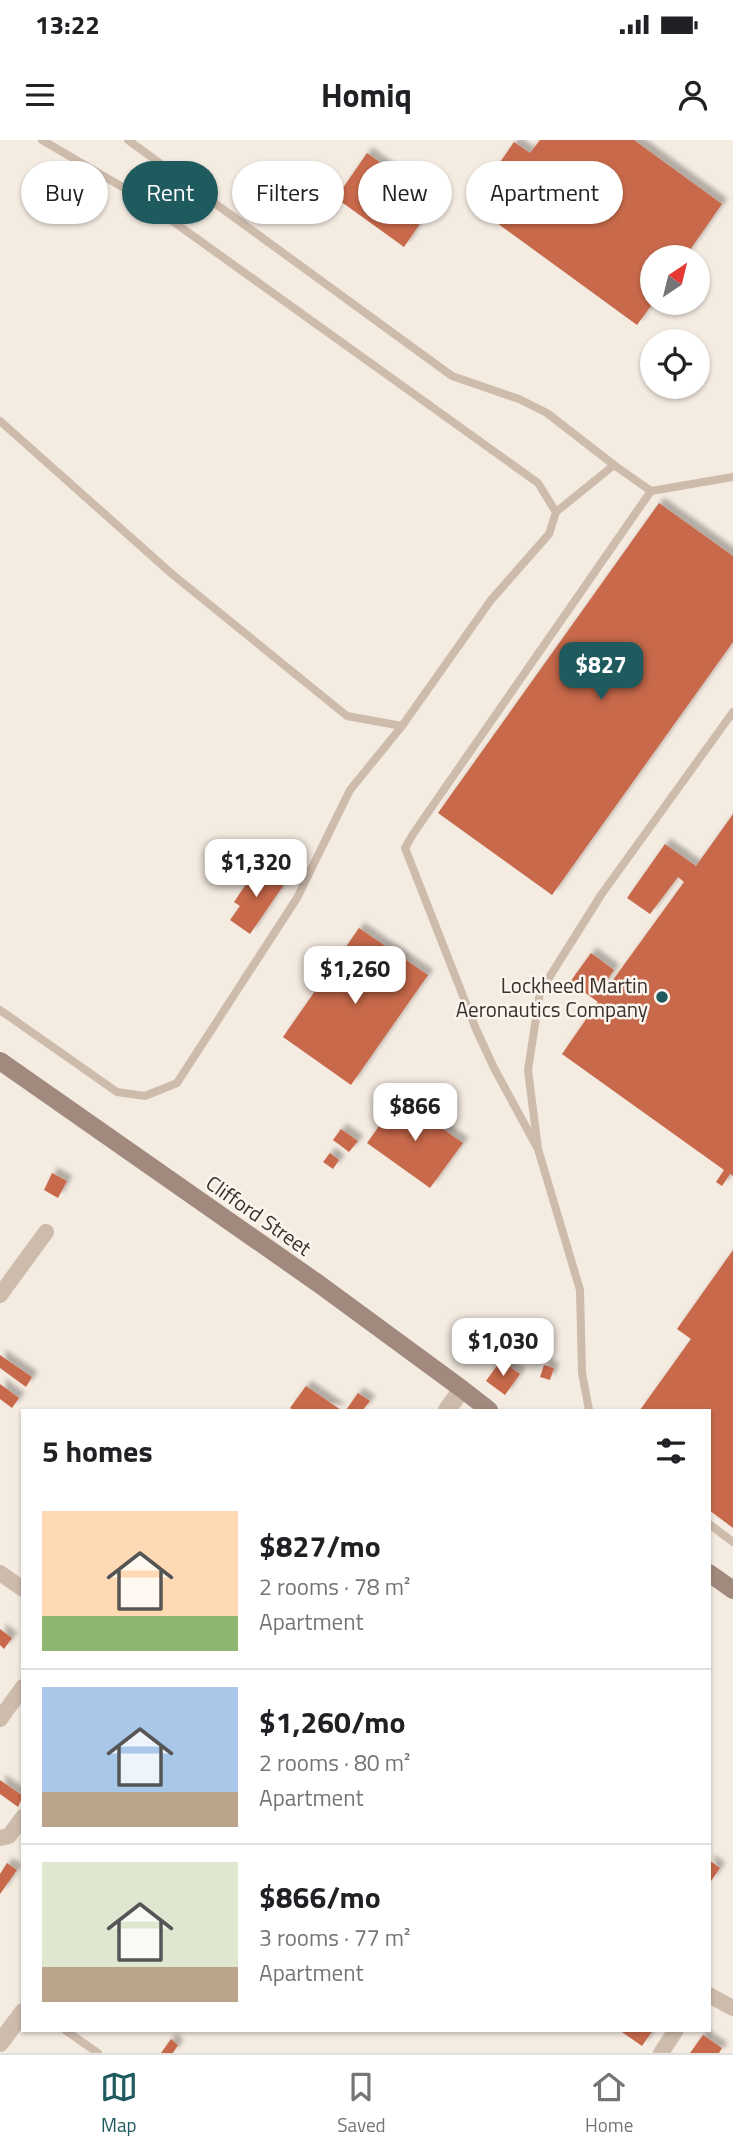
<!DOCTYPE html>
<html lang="en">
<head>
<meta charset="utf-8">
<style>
  :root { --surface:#fff; --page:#f2f2f2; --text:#202124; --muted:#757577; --line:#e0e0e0; --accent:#1f5a5e }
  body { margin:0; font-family:"Titillium Web",sans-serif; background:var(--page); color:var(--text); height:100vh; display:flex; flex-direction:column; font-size:26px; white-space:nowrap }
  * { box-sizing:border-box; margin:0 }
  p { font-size:23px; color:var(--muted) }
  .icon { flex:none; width:38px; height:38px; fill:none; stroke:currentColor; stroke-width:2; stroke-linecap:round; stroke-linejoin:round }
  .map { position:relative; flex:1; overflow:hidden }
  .sheet { position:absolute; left:21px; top:1269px; width:690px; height:623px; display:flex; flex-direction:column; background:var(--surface); border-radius:0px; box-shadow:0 2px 5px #0004 }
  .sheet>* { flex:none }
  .top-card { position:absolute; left:21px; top:21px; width:691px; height:63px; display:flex; gap:14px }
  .needle { width:46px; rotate:35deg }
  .buttons { position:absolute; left:640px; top:105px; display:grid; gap:14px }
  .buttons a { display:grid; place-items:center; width:70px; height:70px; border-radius:50%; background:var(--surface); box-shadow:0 2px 5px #0004; font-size:35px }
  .price { position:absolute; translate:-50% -60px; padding:0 16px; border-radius:14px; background:#fff; color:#222; font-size:23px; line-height:46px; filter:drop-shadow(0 2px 4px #0008) }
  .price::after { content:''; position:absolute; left:50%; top:42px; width:21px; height:16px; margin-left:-10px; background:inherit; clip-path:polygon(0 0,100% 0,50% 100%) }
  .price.current { background:var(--accent); color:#fff }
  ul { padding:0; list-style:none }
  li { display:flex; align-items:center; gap:21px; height:175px; padding:0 21px }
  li+li { border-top:2px solid var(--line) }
  li span { display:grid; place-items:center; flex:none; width:196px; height:140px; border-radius:0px; color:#555 }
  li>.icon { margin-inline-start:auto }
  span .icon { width:84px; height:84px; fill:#fffc; stroke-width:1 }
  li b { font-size:30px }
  h2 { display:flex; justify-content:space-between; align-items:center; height:84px; padding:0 21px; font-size:30px }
  .pill { padding:0 24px; border-radius:32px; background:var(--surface); box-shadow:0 2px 5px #0004; font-size:24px; line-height:63px }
  .pill.current { background:var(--accent); color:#fff }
  .status { display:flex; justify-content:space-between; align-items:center; height:49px; padding:0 35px; background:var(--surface); direction:ltr }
  .status svg { height:19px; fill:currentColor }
  header { display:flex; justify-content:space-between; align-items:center; height:91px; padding:0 21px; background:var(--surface); font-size:32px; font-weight:700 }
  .menu { display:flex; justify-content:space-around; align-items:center; height:98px; border-top:2px solid var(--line); background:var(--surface); font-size:19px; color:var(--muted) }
  .menu a { display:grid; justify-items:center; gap:4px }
  .menu .current { color:var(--accent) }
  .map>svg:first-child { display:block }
  .building { fill:#c8694b; filter:url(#shadow) }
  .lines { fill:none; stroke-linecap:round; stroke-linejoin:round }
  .service { stroke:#cdbbac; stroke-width:8 }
  .minor { stroke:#cdbbac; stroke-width:16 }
  .tertiary { stroke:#cdbbac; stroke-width:18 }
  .secondary { stroke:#a18a7d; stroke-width:18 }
  .poi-dot { fill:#1f5a5e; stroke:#fbf5ee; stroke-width:2.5 }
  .labels { text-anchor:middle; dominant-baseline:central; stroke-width:5; stroke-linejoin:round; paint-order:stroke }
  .poi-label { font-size:21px; fill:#3b302b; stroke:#fbf5ee; text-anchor:end }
  .street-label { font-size:21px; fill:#3b302b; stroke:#fbf5ee }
</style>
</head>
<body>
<div class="status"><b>13:22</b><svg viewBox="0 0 49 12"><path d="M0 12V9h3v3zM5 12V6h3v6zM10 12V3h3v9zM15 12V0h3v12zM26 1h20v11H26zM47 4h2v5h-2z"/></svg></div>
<header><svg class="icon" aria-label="menu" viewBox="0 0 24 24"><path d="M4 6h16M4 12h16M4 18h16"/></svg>Homiq<svg class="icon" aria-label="person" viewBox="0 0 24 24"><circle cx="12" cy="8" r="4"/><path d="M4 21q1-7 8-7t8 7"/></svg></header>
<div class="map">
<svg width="733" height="1913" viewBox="0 0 733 1913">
  <defs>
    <filter id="shadow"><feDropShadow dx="5.5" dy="-5.5" stdDeviation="2" flood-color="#0004"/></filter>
  </defs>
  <rect width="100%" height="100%" fill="#f4ebe1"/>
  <path class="building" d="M 540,0 L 634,0 L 722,64 L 685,117 L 653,117 L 653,163 L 637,185 L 471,64 L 514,2 L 530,13 Z
    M 367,13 L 435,62 L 404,107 L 336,58 Z
    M 659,363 L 733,416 L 733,502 L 552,755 L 438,673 Z
    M 733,674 L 733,1036 L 730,1034 L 722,1046 L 716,1042 L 724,1030 L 562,914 L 598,862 L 570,842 L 591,813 L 614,830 L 601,849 L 605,851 L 684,742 L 678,737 L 650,774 L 627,758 L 665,704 L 696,726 Z
    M 259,725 L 285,743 L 250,794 L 230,780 L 240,766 L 234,762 Z
    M 359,788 L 428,835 L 351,945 L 283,897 Z
    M 399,958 L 463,1003 L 430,1048 L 367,1003 Z
    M 341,989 L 358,1001 L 349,1012 L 333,1000 Z
    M 330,1013 L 339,1020 L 333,1029 L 323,1022 Z
    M 52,1033 L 67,1041 L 58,1058 L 44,1050 Z
    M 733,1110 L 733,1388 L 709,1370 L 709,1270 L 640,1270 L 691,1199 L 677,1189 Z
    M 0,1215 L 32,1237 L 26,1247 L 0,1228 Z
    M 501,1220 L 520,1234 L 505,1255 L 486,1241 Z
    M 544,1225 L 554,1228 L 550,1240 L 540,1237 Z
    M 0,1244 L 19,1258 L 12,1268 L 0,1259 Z
    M 306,1246 L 341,1270 L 293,1270 L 290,1268 Z
    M 358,1253 L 370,1261 L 363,1270 L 346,1270 Z
    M 0,1489 L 12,1498 L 4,1509 L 0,1505 Z
    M 0,1640 L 23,1656 L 18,1667 L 0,1654 Z
    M 709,1720 L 720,1728 L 709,1744 Z
    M 7,1723 L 17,1730 L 0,1754 L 0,1734 Z
    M 619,1890 L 653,1890 L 642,1906 Z
    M 703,1895 L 722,1908 L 719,1913 L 690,1913 Z
    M 171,1899 L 178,1905 L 173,1913 L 161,1913 Z"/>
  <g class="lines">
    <path class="service" d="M 128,0 L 452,236 L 519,259 L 547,273 L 614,325
      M 0,281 L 172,434 L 347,576 L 402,586
      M 651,351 L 733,337
      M 0,870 L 117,952 L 145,956 L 177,943 L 297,758 L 350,650 L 402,586 L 491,460 L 549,394 L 556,372 L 538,343 L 136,55 L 42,0
      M 538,1009 L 494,928 L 476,889 L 405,708 L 413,694 L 651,351 L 614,325 L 556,372
      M 589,1270 L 582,1233 L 580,1150 L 538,1009 L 528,930 L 540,852 L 601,755 L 733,572
      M 709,1384 L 733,1402
      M 65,1890 L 98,1913"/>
    <path class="minor" d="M 0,1155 L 46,1092
      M 0,1433 L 23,1449
      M 0,1579 L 23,1547
      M 0,1698 L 9,1696 L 23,1677
      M 709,1855 L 733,1868
      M 661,1913 L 676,1890"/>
    <path class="tertiary" d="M 447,1270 L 462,1249
      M 0,1903 L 23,1872"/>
    <path class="secondary" d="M 0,921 L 319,1144 L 462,1249 L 489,1270
      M 709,1433 L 733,1450"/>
  </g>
  <circle class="poi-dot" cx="662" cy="857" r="7"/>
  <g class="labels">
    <g class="poi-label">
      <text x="648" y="845">Lockheed Martin<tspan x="648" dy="24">Aeronautics Company</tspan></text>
    </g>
    <g class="street-label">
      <text transform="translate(259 1075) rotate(35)">Clifford Street</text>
    </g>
  </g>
</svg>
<div class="buttons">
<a><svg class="needle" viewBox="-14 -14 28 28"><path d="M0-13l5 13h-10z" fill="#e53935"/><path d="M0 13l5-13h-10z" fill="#757577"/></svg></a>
<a><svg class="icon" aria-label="locate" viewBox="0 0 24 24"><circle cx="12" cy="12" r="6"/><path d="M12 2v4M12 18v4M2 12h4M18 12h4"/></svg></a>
</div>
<b class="price current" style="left:601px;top:562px">$827</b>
<b class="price" style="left:256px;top:759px">$1,320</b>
<b class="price" style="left:355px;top:866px">$1,260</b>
<b class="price" style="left:415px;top:1003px">$866</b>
<b class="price" style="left:503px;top:1238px">$1,030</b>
<div class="top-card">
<a class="pill">Buy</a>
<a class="pill current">Rent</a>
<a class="pill">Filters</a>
<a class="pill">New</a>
<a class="pill">Apartment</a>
</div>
<section class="sheet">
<h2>5 homes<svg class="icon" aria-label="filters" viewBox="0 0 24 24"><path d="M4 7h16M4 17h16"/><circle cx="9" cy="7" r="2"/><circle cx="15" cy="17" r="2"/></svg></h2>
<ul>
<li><span style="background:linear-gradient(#ffd9b3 75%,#8fb573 0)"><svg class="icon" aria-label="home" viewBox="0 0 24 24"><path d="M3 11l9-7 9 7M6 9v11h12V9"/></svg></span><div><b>$827/mo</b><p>2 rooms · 78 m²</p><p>Apartment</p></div></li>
<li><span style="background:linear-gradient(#a9c7e8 75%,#b9a48a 0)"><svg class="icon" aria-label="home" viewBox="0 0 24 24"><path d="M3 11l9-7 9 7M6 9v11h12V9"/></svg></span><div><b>$1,260/mo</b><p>2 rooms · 80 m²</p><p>Apartment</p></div></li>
<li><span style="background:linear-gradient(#dfe7d0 75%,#b9a48a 0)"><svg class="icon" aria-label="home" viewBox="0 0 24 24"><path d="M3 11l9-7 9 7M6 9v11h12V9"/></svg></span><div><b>$866/mo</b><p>3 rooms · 77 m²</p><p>Apartment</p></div></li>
</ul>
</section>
</div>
<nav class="menu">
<a class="current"><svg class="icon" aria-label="map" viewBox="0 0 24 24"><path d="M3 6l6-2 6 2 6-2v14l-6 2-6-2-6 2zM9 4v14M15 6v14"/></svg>Map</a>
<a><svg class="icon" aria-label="saved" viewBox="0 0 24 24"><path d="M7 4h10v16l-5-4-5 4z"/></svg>Saved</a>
<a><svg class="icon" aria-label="home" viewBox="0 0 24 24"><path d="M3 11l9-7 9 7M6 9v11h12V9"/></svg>Home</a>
</nav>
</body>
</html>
